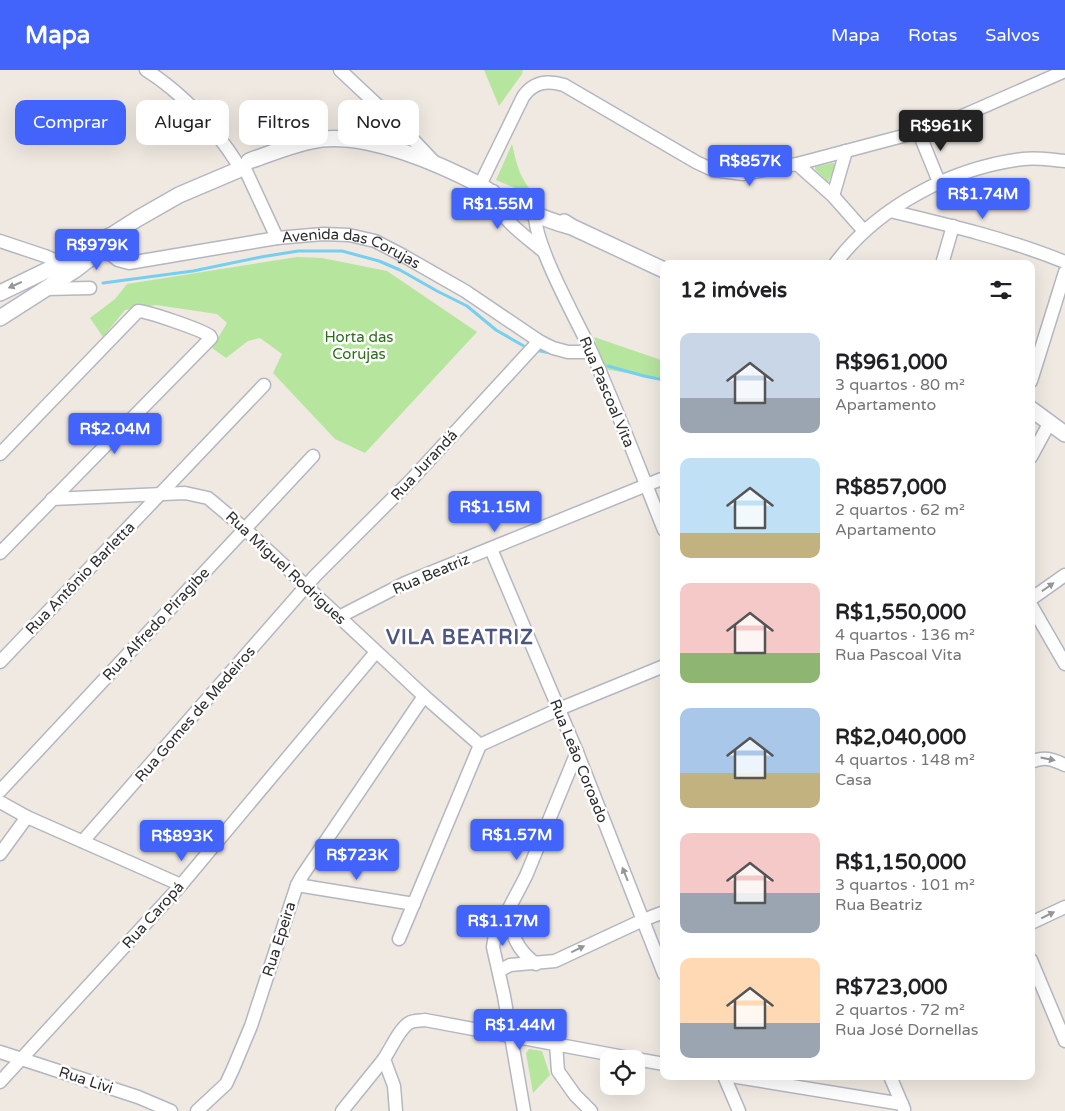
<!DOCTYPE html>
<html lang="pt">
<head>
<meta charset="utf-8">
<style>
  :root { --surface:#fff; --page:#f2f2f2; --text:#202124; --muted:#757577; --accent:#4264fb }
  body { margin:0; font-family:"Varela Round",sans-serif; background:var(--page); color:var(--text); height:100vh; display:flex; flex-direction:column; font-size:19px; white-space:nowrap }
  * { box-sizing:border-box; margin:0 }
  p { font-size:16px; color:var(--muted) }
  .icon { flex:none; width:28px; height:28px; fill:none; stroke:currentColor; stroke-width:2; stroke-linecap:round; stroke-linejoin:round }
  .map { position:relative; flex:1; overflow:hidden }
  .details { position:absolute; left:660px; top:190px; width:375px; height:820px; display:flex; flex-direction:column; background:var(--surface); border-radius:10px; box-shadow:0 5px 20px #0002 }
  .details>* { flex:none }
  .hud { position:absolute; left:15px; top:30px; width:475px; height:45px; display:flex; gap:10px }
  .fabs { position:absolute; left:600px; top:980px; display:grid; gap:10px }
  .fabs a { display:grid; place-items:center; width:45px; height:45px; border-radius:10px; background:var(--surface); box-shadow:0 5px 20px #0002; font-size:25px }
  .price { position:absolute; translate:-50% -42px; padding:0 11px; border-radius:5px; background:var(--accent); color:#fff; font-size:16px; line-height:32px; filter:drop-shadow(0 1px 2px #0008) }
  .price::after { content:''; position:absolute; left:50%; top:30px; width:15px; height:11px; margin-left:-8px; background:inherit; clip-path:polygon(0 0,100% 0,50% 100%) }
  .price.active { background:#222; color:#fff }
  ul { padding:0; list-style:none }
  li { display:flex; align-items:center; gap:15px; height:125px; padding:0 20px }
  li span { display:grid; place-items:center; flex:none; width:140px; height:100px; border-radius:10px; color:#555 }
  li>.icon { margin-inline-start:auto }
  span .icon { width:60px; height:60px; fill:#fffc; stroke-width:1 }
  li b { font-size:21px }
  h2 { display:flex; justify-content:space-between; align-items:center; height:60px; padding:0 20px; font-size:21px }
  .tag { padding:0 18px; border-radius:10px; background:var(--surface); box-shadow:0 5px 20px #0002; font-size:18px; line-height:45px }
  .tag.active { background:var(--accent); color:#fff }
  header { display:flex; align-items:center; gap:30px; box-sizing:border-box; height:70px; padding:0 25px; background:var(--accent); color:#fff }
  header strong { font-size:24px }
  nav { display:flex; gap:28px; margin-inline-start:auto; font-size:18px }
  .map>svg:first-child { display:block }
  .green { fill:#b6e59e }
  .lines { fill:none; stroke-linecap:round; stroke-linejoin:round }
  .stream { stroke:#75cff0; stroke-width:3 }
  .minor-casing { stroke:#b4b7c1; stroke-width:15 }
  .tertiary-casing { stroke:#b4b7c1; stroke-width:18 }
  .minor { stroke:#fff; stroke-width:12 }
  .tertiary { stroke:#fff; stroke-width:15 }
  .oneway { fill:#969696 }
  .labels { text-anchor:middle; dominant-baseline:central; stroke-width:5; stroke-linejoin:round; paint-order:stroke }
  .street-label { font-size:15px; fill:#2e2e2e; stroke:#fff }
  .park-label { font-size:15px; fill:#2c6e1b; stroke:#fff }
  .district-label { font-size:20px; font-weight:bold; letter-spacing:1px; fill:#4d5680; stroke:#fff }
</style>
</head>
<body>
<header>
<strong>Mapa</strong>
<nav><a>Mapa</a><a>Rotas</a><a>Salvos</a></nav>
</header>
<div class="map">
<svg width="1065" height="1041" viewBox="0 0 1065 1041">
  <rect width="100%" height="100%" fill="#efe9e1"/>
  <path class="green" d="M 484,0 L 523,0 L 522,4 L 499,36 Z
    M 512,74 C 518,99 519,106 536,127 L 496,110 Z
    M 833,93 L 836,95 L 828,112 L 815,99 L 815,97 Z
    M 297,187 L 322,188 L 387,201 L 477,262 L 365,383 L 335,369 L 273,303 L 282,284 L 260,268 L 248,271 L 226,288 L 212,278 L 227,253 L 217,244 L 156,235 L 125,240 L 103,267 L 90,248 L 115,229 L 127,214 Z
    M 594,267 L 664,291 L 664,310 L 605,299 Z
    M 529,979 L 542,981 L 550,1005 L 533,1023 L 526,983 Z"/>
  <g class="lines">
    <path class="stream" d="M 103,213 L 193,201 L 261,187 L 298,181 L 342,181 L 379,191 L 400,200 L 437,221 L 467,236 L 496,260 L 529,279
      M 535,280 L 551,283
      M 608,296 L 644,306 L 664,310"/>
    <defs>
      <g id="minor">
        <path d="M 146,0 C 181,22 215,58 237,93"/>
        <path d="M 340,0 L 404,60 L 435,93"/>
        <path d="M 919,63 L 939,112"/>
        <path d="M 797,94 L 833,126 L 864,161"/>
        <path d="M 246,101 L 277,168"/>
        <path d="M 480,115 L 523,27 C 533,12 547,10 564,15 L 696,92 L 713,100 L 743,104 L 797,94 L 937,57 L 1065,1"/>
        <path d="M 493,121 C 495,147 526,166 544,182"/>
        <path d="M 833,126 L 846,81"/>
        <path d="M 535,137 C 530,169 576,248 591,281 C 617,339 640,400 664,460"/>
        <path d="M 890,141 C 949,155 1008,169 1065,192"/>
        <path d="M 0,171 L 45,186 L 68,196"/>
        <path id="s1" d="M 96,173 L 118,190 L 129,193 L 277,168 L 323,164 L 349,165 L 375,171 L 402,185 L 465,221 L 539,271 L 553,278 L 568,282 L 591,282"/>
        <path d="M 835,194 C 878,136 952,98 1023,89 C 1037,87 1051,90 1065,91"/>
        <path d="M 942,194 L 953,156"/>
        <path d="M 45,219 L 90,218"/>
        <path d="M 1031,311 L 1065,202"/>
        <path d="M 0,384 L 138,241 C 147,241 202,260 210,266 L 211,268 L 0,483"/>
        <path d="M 1031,387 L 1050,352"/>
        <path d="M 52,429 L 185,423 L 208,428 L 245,459 L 424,626 L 480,675"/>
        <path d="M 491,479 L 577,682 L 664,904"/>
        <path d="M 1031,529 L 1065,505"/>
        <path d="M 1031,535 L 1065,594"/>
        <path d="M 339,547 L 405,513 L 664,408"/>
        <path d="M 0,592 L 264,315"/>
        <path d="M 480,675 L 559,639 L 664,596"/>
        <path d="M 1031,692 C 1044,686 1052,689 1065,695"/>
        <path d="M 0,721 L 313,386"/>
        <path d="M 0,732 L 27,747 L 181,815"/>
        <path d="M 83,771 L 315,506 L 411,410 L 539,271"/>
        <path d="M 0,784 L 27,747"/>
        <path d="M 297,815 L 414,834"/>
        <path d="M 509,840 C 512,865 515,878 536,894"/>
        <path d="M 1031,853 L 1065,837"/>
        <path d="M 399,869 L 480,675"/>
        <path d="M 1031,890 L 1065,971"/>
        <path d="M 499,901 L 510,895 L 555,891 L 643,850 L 664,842"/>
        <path d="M 556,974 L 558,1001 L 575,1025 L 591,1041"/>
        <path d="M 0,982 L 138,1027 L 171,1041"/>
        <path d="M 636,989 L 664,994"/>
        <path d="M 724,1006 L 739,1041"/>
        <path d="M 731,1006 L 902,1034"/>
        <path d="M 890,1006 L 904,1039"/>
        <path d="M 0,1012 L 181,815 L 376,582"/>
        <path d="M 197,1041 L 226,1014 L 233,999 L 251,956 L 297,815 L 302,806 L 424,626"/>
        <path d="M 342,1041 L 384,989"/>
        <path d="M 396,1041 L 394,1016 L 384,989 C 390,980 400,958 409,953 C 414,950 420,951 425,950 L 635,989"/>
        <path d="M 524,1041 L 504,926 L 493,877 L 495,865 L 526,806 L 577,682"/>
      </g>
      <path id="tertiary" d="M 249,91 C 273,83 297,72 322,69 C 371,64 438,93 482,116 C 486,119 490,122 494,125 C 519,138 545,150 572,157
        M 564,152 L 572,157 L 664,200
        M 0,223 L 62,193 L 95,172 L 112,165 L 137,149 L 179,125 L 238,100
        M 0,248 L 75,200 L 102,179 L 112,165
        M 1031,339 L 1065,364"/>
    </defs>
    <use href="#minor" class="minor-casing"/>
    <use href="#tertiary" class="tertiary-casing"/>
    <use href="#minor" class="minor"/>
    <use href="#tertiary" class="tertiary"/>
  </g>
  <defs><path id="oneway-solid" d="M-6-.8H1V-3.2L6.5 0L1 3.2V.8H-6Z" transform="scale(1.25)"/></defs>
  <g class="oneway">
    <use href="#oneway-solid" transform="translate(15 215) rotate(156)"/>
    <use href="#oneway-solid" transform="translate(1048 517) rotate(-35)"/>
    <use href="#oneway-solid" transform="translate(1048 689) rotate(11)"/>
    <use href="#oneway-solid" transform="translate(625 804) rotate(-112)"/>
    <use href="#oneway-solid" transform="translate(1048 845) rotate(-26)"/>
    <use href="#oneway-solid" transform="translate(578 879) rotate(-26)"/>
  </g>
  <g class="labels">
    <g class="street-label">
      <text stroke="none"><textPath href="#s1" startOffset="266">Avenida das Corujas</textPath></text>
      <text transform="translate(607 322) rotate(67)">Rua Pascoal Vita</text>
      <text transform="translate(424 395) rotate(-47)">Rua Jurandá</text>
      <text transform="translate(286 498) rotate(43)">Rua Miguel Rodrigues</text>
      <text transform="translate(431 504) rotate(-23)">Rua Beatriz</text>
      <text transform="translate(80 508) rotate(-46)">Rua Antônio Barletta</text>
      <text transform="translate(156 554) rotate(-47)">Rua Alfredo Piragibe</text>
      <text transform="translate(195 644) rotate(-49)">Rua Gomes de Medeiros</text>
      <text transform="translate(579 691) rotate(68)">Rua Leão Coroado</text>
      <text transform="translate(153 845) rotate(-48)">Rua Caropá</text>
      <text transform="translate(279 869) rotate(-72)">Rua Epeira</text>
      <text transform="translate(86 1010) rotate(18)">Rua Livi</text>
    </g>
    <g class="park-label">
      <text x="359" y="267">Horta das<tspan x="359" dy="17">Corujas</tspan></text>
    </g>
    <g class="district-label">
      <text x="460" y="568">VILA BEATRIZ</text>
    </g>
  </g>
</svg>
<div class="fabs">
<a><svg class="icon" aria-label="locate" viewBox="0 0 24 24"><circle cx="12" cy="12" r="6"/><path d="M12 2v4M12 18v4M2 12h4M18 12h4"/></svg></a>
</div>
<b class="price active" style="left:941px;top:82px">R$961K</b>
<b class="price" style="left:750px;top:117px">R$857K</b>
<b class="price" style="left:983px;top:150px">R$1.74M</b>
<b class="price" style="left:498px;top:160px">R$1.55M</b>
<b class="price" style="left:97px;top:201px">R$979K</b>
<b class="price" style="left:115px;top:385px">R$2.04M</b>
<b class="price" style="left:495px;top:463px">R$1.15M</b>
<b class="price" style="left:517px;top:791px">R$1.57M</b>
<b class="price" style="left:182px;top:792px">R$893K</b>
<b class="price" style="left:357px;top:811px">R$723K</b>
<b class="price" style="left:503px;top:877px">R$1.17M</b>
<b class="price" style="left:520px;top:981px">R$1.44M</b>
<div class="hud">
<a class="tag active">Comprar</a>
<a class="tag">Alugar</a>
<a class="tag">Filtros</a>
<a class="tag">Novo</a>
</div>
<section class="details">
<h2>12 imóveis<svg class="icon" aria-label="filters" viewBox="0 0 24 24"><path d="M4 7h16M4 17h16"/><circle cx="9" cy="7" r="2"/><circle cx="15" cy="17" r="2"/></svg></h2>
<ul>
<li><span style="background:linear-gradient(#c9d6e8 65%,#9aa5b1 0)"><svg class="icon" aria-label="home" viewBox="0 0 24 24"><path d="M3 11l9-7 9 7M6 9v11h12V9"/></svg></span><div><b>R$961,000</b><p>3 quartos · 80 m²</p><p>Apartamento</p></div></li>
<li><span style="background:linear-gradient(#bfe0f5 75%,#c2b280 0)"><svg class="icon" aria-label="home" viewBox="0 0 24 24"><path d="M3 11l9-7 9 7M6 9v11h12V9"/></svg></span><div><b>R$857,000</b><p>2 quartos · 62 m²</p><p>Apartamento</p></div></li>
<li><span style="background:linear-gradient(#f6c9c9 70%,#8fb573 0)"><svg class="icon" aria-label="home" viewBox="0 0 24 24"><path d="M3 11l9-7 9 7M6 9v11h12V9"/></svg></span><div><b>R$1,550,000</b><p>4 quartos · 136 m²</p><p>Rua Pascoal Vita</p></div></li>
<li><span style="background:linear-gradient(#a9c7e8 65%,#c2b280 0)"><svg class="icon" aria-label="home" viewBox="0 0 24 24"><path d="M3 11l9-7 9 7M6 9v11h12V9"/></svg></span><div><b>R$2,040,000</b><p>4 quartos · 148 m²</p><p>Casa</p></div></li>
<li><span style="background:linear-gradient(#f6c9c9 60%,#9aa5b1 0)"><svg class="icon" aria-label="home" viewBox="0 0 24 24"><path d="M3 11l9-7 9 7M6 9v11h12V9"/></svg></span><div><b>R$1,150,000</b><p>3 quartos · 101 m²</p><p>Rua Beatriz</p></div></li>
<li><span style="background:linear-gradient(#ffd9b3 65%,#9aa5b1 0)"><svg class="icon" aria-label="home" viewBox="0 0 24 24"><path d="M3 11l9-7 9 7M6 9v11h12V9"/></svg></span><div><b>R$723,000</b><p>2 quartos · 72 m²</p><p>Rua José Dornellas</p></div></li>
</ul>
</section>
</div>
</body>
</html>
